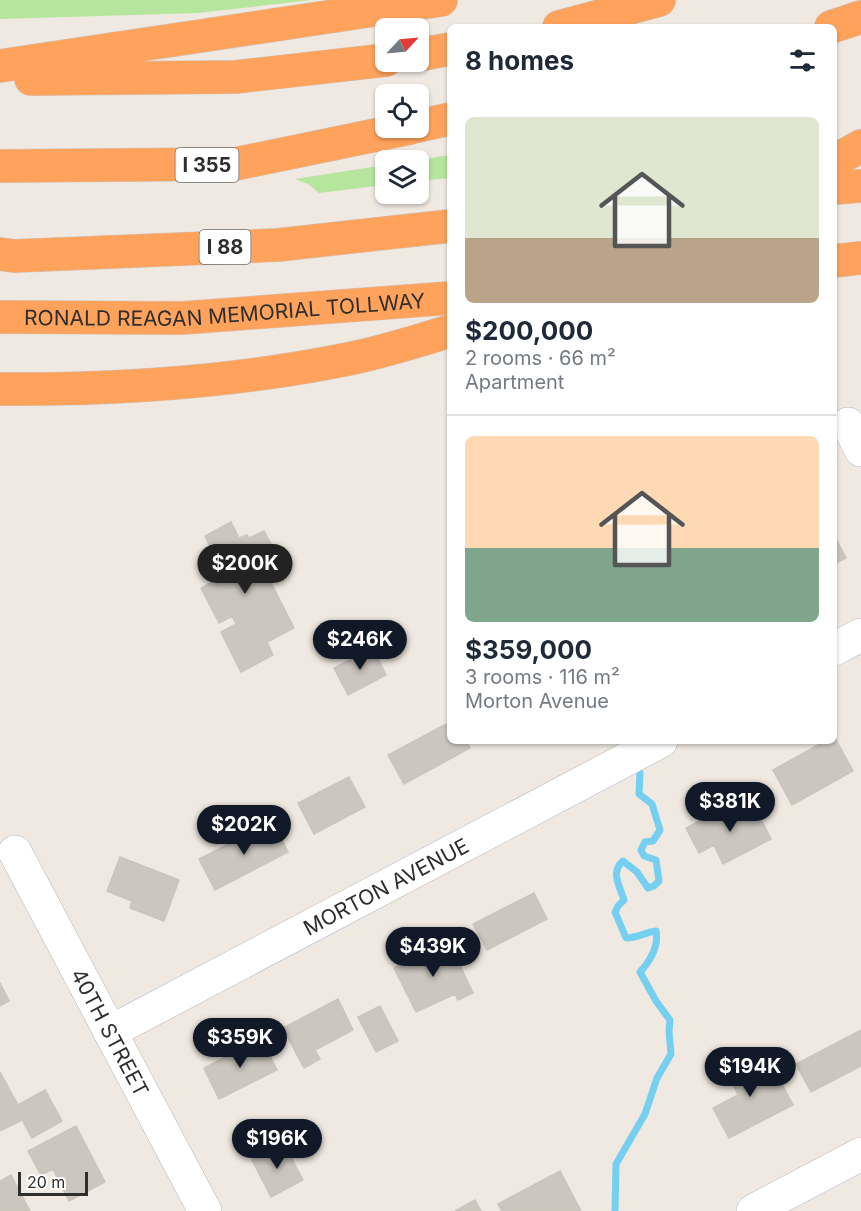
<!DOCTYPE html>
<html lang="en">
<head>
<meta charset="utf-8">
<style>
  :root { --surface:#fff; --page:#f2f2f3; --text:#1f2937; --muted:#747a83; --line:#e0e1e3; --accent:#111827 }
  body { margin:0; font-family:Inter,sans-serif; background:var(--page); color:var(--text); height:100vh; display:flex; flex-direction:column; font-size:22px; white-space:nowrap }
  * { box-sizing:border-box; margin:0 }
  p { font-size:20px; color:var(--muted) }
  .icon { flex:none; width:33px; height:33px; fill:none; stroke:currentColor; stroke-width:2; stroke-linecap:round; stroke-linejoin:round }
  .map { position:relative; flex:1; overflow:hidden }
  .panel { position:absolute; left:447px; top:24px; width:390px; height:720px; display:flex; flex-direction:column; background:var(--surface); border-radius:9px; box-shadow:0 2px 4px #0004 }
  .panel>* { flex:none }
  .needle { width:39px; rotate:64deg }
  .tools { position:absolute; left:375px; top:18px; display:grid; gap:12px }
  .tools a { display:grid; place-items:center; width:54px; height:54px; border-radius:9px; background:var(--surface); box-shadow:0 2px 4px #0004; font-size:30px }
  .scale { position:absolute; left:18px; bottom:15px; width:70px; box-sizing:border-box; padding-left:6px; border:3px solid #2e2e2e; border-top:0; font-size:16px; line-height:21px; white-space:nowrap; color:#2e2e2e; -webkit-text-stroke:4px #fff; paint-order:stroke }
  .price { position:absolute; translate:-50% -51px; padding:0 14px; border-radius:21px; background:var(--accent); color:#fff; font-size:20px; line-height:39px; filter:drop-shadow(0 2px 3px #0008) }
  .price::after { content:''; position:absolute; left:50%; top:36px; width:18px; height:14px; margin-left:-9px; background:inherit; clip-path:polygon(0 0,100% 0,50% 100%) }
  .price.on { background:#222; color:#fff }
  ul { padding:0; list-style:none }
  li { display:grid; align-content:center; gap:12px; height:318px; padding:0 18px }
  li+li { border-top:2px solid var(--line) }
  li span { display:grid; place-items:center; height:186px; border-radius:9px; color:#555 }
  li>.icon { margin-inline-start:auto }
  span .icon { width:108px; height:108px; fill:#fffc; stroke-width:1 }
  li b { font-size:26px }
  h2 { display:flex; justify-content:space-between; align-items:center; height:72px; padding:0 18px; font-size:26px }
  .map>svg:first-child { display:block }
  .green { fill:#b6e59e }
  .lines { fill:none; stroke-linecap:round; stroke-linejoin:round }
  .stream { stroke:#75cff0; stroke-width:7 }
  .building { fill:#cbc7bf; stroke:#cbc5ba; stroke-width:1.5 }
  .minor-casing { stroke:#b4b7c1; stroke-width:34 }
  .highway-casing { stroke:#c9c9c9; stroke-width:34 }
  .minor { stroke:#fff; stroke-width:33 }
  .highway { stroke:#ffa35c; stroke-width:33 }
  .labels { text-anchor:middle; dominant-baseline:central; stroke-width:4.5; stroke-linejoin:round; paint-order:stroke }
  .shield { fill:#fff; stroke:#6d6d6d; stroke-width:1.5 }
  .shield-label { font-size:20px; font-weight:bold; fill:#2e2e2e }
  .street-label { font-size:21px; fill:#2e2e2e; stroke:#fff }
</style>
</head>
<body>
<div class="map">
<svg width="861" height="1211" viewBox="0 0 861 1211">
  <rect width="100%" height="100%" fill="#efe9e1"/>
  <path class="green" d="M 0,0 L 312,0 L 198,13 L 0,19 Z
    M 450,155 L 450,178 L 419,181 L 418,160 Z
    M 385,165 L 385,185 L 319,193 L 308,184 L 295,179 Z"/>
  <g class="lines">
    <path class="stream" d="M 615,1211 L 616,1164 L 645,1114 L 657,1078 L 671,1054 L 669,1031 L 670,1020 L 656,1001 L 640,972 C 650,961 659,947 656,931 C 646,932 637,938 626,938 L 615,912 L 618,906 L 624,900 C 620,887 610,872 623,861 L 637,872 L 648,888 L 654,886 L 659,881 L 656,860 L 644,856 L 641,850 L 645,842 L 653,841 L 660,830 L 652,804 L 639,794 L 640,773"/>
  </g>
  <path class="building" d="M 231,522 L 239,538 L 247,535 L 249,538 L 264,531 L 278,557 L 262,565 L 294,628 L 267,642 L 273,655 L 241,672 L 221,632 L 236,624 L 232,616 L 219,623 L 201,588 L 218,579 L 206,556 L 213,553 L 205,536 Z
    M 834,535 L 846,558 L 834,564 Z
    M 373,648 L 386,675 L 348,695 L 334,668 Z
    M 450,722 L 450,741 L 466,741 L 470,748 L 404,784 L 388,755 Z
    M 834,736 L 853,771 L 792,805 L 773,770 L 825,741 L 834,741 Z
    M 349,777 L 365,807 L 314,834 L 298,803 Z
    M 753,804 L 771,839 L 723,864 L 714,845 L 699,853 L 686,828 L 728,806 L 732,815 Z
    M 273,821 L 288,852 L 215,890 L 199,859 Z
    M 120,857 L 179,880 L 164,921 L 130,908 L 132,901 L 107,891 Z
    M 534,893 L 547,919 L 487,950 L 473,924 Z
    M 449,942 L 473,993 L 458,1000 L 455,994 L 416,1012 L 394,968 Z
    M 0,983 L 9,1001 L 0,1006 Z
    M 338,999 L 353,1030 L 315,1050 L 320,1059 L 304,1068 L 283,1028 Z
    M 380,1006 L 398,1041 L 376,1052 L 358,1017 Z
    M 861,1030 L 861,1066 L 811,1092 L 796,1064 Z
    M 261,1038 L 277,1070 L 219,1099 L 204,1068 Z
    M 742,1051 L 759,1084 L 777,1075 L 793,1105 L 729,1138 L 713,1108 L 738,1095 L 722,1062 Z
    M 0,1072 L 18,1105 L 45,1090 L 62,1121 L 32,1138 L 22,1120 L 0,1131 Z
    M 76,1126 L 105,1182 L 69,1201 L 53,1169 L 41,1175 L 28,1151 Z
    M 284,1144 L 303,1180 L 271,1197 L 252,1160 Z
    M 560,1171 L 581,1211 L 502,1211 L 498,1204 Z
    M 11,1175 L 30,1211 L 0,1211 L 0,1181 Z
    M 475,1200 L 481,1211 L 455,1211 Z"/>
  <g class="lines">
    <defs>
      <g id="minor">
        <path d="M 848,424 L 861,450"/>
        <path d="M 834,649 L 861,635"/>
        <path id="s1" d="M 15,852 L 205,1211"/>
        <path id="s2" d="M 110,1032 L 661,741"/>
        <path d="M 753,1211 L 861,1154"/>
      </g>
      <g id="highway">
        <path d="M 559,27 L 659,0"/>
        <path d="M 831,27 L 861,17"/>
        <path d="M 418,55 L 450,49"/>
        <path d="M 0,66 L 441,0"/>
        <path d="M 31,79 L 235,77 L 386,60"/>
        <path d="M 418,126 L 450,119"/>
        <path d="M 834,161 L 861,146"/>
        <path d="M 0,166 L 235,164 L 410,128"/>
        <path d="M 834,188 L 861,186"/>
        <path d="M 0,254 L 14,256 L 278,245 L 450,226"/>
        <path d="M 834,261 L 861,258"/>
        <path id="s3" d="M 0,317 L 182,318 L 450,298"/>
        <path d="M 0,389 C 118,390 237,382 353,358 C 386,351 418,341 450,331"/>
      </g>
    </defs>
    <use href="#minor" class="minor-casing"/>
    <use href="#highway" class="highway-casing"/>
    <use href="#minor" class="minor"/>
    <use href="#highway" class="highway"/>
  </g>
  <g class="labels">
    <g class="shield">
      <rect x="175.5" y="148" width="63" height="34" rx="4.5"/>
      <rect x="199.5" y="230" width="51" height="34" rx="4.5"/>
    </g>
    <g class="shield-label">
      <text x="207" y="165">I 355</text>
      <text x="225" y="247">I 88</text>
    </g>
    <g class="street-label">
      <text stroke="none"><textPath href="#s3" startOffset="225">RONALD REAGAN MEMORIAL TOLLWAY</textPath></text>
      <text stroke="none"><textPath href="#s2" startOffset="312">MORTON AVENUE</textPath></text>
      <text stroke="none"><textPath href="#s1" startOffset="204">40TH STREET</textPath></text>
    </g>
  </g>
</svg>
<div class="tools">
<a><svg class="needle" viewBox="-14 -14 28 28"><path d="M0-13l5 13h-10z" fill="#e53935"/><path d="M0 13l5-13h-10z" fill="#747a83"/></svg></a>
<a><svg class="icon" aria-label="locate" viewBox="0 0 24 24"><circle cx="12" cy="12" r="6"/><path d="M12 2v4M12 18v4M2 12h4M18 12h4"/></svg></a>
<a><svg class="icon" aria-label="layers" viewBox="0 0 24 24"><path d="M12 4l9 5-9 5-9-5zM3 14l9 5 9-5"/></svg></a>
</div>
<div class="scale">20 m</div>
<b class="price on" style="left:245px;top:595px">$200K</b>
<b class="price" style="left:360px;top:671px">$246K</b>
<b class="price" style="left:730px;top:833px">$381K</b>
<b class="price" style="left:244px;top:856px">$202K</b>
<b class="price" style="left:433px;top:978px">$439K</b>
<b class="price" style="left:240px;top:1069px">$359K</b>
<b class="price" style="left:750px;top:1098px">$194K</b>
<b class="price" style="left:277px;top:1170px">$196K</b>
<section class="panel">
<h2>8 homes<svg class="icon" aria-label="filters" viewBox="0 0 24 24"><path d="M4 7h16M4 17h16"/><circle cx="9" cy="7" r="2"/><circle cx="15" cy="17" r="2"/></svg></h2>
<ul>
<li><span style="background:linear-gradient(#dfe7d0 65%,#b9a48a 0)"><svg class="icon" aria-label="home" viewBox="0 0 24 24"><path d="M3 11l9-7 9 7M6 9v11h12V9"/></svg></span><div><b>$200,000</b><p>2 rooms · 66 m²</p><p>Apartment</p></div></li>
<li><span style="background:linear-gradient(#ffd9b3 60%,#7fa58c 0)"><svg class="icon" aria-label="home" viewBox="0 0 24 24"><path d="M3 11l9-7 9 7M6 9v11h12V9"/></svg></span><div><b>$359,000</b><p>3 rooms · 116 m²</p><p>Morton Avenue</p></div></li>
</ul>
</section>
</div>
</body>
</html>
